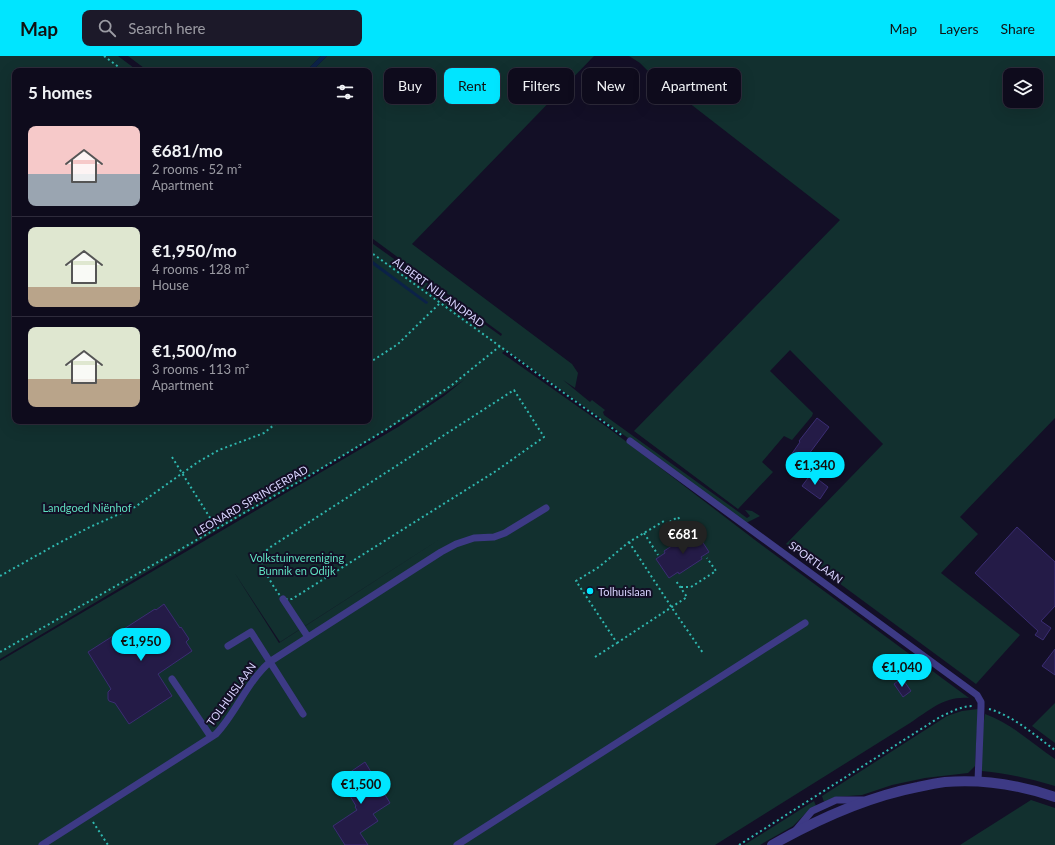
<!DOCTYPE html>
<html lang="en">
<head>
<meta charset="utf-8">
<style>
  :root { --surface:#0e0b1c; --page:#1c1929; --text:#f1f3f6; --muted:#9b9ba3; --line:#2e2b3b; --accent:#00e5ff }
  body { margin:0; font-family:Lato,sans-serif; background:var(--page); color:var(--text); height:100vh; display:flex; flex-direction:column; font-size:15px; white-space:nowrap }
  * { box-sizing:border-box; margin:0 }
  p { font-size:13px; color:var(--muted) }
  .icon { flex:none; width:22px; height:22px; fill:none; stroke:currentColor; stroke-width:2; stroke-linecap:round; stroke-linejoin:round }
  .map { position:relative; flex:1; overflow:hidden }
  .sheet { position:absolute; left:12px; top:12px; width:360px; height:356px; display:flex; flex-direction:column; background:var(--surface); border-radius:8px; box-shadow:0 4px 16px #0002,0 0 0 1px var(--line) }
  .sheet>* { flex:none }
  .guide { position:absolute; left:384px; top:12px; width:380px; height:36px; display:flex; gap:8px }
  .buttons { position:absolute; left:1003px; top:12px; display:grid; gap:8px }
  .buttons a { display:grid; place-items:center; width:40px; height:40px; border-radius:8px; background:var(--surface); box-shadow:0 4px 16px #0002,0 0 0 1px var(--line); font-size:20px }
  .price { position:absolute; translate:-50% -34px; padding:0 9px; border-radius:14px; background:var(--accent); color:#111; font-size:13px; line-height:26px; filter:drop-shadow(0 1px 2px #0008) }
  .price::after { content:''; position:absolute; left:50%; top:24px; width:12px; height:9px; margin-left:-6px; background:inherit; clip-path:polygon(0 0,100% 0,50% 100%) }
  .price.active { background:#222; color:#fff }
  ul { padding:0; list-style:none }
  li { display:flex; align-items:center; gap:12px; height:100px; padding:0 16px }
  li+li { border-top:1px solid var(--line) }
  li span { display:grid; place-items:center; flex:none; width:112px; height:80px; border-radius:8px; color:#555 }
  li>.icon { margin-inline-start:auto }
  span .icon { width:48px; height:48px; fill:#fffc; stroke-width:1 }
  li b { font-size:17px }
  h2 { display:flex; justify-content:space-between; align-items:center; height:48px; padding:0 16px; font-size:17px }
  .tag { padding:0 14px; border-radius:8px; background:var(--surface); box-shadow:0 4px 16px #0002,0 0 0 1px var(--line); font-size:14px; line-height:36px }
  .tag.active { background:var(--accent); color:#111 }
  header { display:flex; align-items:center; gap:24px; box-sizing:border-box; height:56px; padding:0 20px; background:var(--accent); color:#111 }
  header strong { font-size:19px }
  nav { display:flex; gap:22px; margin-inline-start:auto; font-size:14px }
  .search { width:280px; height:36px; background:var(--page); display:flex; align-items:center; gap:10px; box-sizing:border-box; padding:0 14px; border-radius:8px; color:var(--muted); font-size:15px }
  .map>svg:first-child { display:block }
  .green { fill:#12302f; fill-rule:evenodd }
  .water { fill:#0c2248 }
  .building { fill:#241b47; stroke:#3b2d73 }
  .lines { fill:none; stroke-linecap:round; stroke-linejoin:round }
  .path { stroke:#2fb8b0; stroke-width:2; stroke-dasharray:2 3; stroke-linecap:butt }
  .service { stroke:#3d3a85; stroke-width:7 }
  .tertiary { stroke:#3d3a85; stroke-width:10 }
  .poi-dot { fill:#00e5ff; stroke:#130f26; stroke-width:1.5 }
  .labels { text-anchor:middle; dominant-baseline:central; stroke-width:4; stroke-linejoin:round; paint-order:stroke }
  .street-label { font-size:11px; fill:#d9d4ff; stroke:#130f26 }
  .park-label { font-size:11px; fill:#5fe0c0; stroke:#130f26 }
  .poi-label { font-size:11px; fill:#d9d4ff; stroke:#130f26; text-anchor:start }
</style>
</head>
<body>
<header>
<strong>Map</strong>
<div class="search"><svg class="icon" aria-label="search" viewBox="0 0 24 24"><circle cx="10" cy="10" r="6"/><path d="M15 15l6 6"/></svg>Search here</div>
<nav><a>Map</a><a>Layers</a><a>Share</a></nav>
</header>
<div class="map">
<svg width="1055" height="789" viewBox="0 0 1055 789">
  <rect width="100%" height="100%" fill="#130f26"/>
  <path class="green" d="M 0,0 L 118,0 L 138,15 L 15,15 L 15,365 L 369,365 L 369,185 L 501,280 L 502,278 L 369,180 L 369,15 L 312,15 L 327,0 L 594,0 L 412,188 L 572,308 L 578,317 L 575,332 L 563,324 L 590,346 L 592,344 L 605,354 L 603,356 L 604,359 L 747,462 L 750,460 L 745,454 L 752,455 L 760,460 L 746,467 L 506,294 L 502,297 L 611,374 L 755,484 L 969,642 C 944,640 930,654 910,667 L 715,789 L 0,789 L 0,605 L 398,371 L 444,340 L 464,324 L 415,357 L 0,603 ZM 454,474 L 279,587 L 234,516 L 280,586 Z
    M 128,0 L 321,0 L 306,15 L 148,15 Z
    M 629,0 L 1055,0 L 1055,362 L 960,461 L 978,478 L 941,517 L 1020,579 L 976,628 L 786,488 L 883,388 L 790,294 L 770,315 L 813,357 L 812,360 L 792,384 L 784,380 L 762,406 L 773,416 L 738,453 L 634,375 L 840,164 L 648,15 L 640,7 ZM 1010,19 L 1036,19 L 1036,45 L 1010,45 Z
    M 1055,647 L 1055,687 L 1032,670 Z
    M 978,653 L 975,710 L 968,717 L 925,722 L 892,729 L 862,739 L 835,741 L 824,746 L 822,740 L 947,660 L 962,655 Z
    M 985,658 C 1011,667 1033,688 1055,703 L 1055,730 C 1031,723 1007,717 982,715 L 982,678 Z
    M 1031,744 L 1055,752 L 1055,789 L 960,789 Z
    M 814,745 L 816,750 L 810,753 L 793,770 L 760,789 L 744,789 Z"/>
  <path class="water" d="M 321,0 L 327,0 L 312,15 L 306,15 Z
    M 369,202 L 428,246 L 428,247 L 426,248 L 369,206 Z"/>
  <path class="building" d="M 817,362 L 829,371 L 800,410 L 789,402 L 800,386 L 799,385 Z
    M 811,418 L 828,431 L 820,443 L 802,430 Z
    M 1017,471 L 1055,506 L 1055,550 L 1041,565 L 1051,572 L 1043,584 L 1035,579 L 1038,575 L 975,517 Z
    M 696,476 L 709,496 L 701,501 L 702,503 L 679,518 L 678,516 L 669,522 L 656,503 L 665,497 L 664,495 L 687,480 L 688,482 Z
    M 164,548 L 180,572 L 181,571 L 189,583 L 186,586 L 192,595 L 158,618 L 172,640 L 129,668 L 115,647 L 109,645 L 108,643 L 108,636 L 111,633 L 88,596 L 155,553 L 156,554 Z
    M 1055,593 L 1055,619 L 1042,610 Z
    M 902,622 L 911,635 L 903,641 L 894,628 Z
    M 365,706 L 390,747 L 373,758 L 378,765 L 360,777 L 368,789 L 345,789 L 333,770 L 357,754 L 355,751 L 356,750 L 340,723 Z"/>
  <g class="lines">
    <path class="path" d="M 104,0 L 124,15
      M 369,195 L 623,380
      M 369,307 L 398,288 L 440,247
      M 514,334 L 544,381 L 496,415 L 292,543 L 283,543 C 277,537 261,512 262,503 C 263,498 265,496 269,492 Z
      M 172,401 L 217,473
      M 644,477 L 658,499
      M 629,486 L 672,552 L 703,597
      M 0,520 L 59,487 L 90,471 L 135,451 L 198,406 L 219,394 L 264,377 L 279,365
      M 681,531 L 691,531 L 716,515 L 707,502
      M 617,587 L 687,541 L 676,525
      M 0,596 L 302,424 L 387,373 L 452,329 L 500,290
      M 595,601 L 617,587 L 576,525 L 599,511 L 629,486 L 664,465 L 666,468 L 678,461 L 689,479
      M 989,653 C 1014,660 1034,679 1055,694
      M 93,766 L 108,789
      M 739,789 L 940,661 C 951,656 961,650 973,650"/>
    <path class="service" d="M 630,385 L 977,639 L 981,646 L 981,651 L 978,725
      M 283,543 L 308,581
      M 228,590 L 251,576 L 303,658
      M 172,623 L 211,681
      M 796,774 L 812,755 L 836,744 L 863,744
      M 42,789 L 216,678 C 237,656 247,625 271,605 L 441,496 L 456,488 L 474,482 L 494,481 L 505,477 L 546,452
      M 457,789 L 805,567"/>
    <path class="tertiary" d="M 772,789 C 818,763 866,741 918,731 C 927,729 936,727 945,726 C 982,723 1020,729 1055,741"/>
  </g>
  <circle class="poi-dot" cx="590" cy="535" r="4"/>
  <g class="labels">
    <g class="street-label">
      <text transform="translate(439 236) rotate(36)">ALBERT NIJLANDPAD</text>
      <text transform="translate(251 444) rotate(-30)">LEONARD SPRINGERPAD</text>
      <text transform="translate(816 506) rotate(36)">SPORTLAAN</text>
      <text transform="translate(231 638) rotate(-54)">TOLHUISLAAN</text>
    </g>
    <g class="park-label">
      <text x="87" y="451">Landgoed Niënhof</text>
      <text x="297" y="501">Volkstuinvereniging<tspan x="297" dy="13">Bunnik en Odijk</tspan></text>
    </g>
    <g class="poi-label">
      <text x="598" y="535">Tolhuislaan</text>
    </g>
  </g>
</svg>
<div class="buttons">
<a><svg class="icon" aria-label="layers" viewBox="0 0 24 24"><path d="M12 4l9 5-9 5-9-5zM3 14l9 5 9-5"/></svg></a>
</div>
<b class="price" style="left:815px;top:430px">€1,340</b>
<b class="price active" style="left:683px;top:499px">€681</b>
<b class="price" style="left:141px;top:606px">€1,950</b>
<b class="price" style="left:902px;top:632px">€1,040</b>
<b class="price" style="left:361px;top:749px">€1,500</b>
<div class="guide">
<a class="tag">Buy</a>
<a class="tag active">Rent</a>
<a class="tag">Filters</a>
<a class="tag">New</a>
<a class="tag">Apartment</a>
</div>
<section class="sheet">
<h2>5 homes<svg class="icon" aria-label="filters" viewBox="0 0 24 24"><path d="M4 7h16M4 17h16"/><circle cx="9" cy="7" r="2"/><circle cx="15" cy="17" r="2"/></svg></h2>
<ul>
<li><span style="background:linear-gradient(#f6c9c9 60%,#9aa5b1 0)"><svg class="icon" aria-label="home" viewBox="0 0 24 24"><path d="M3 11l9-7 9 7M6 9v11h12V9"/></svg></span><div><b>€681/mo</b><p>2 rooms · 52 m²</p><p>Apartment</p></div></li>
<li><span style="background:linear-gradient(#dfe7d0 75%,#b9a48a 0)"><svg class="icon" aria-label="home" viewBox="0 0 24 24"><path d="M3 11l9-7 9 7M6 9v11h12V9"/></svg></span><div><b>€1,950/mo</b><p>4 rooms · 128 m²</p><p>House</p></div></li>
<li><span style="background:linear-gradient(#dfe7d0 65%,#b9a48a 0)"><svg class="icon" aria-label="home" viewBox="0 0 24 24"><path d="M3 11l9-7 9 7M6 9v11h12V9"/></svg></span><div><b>€1,500/mo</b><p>3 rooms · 113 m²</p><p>Apartment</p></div></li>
</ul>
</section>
</div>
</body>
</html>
